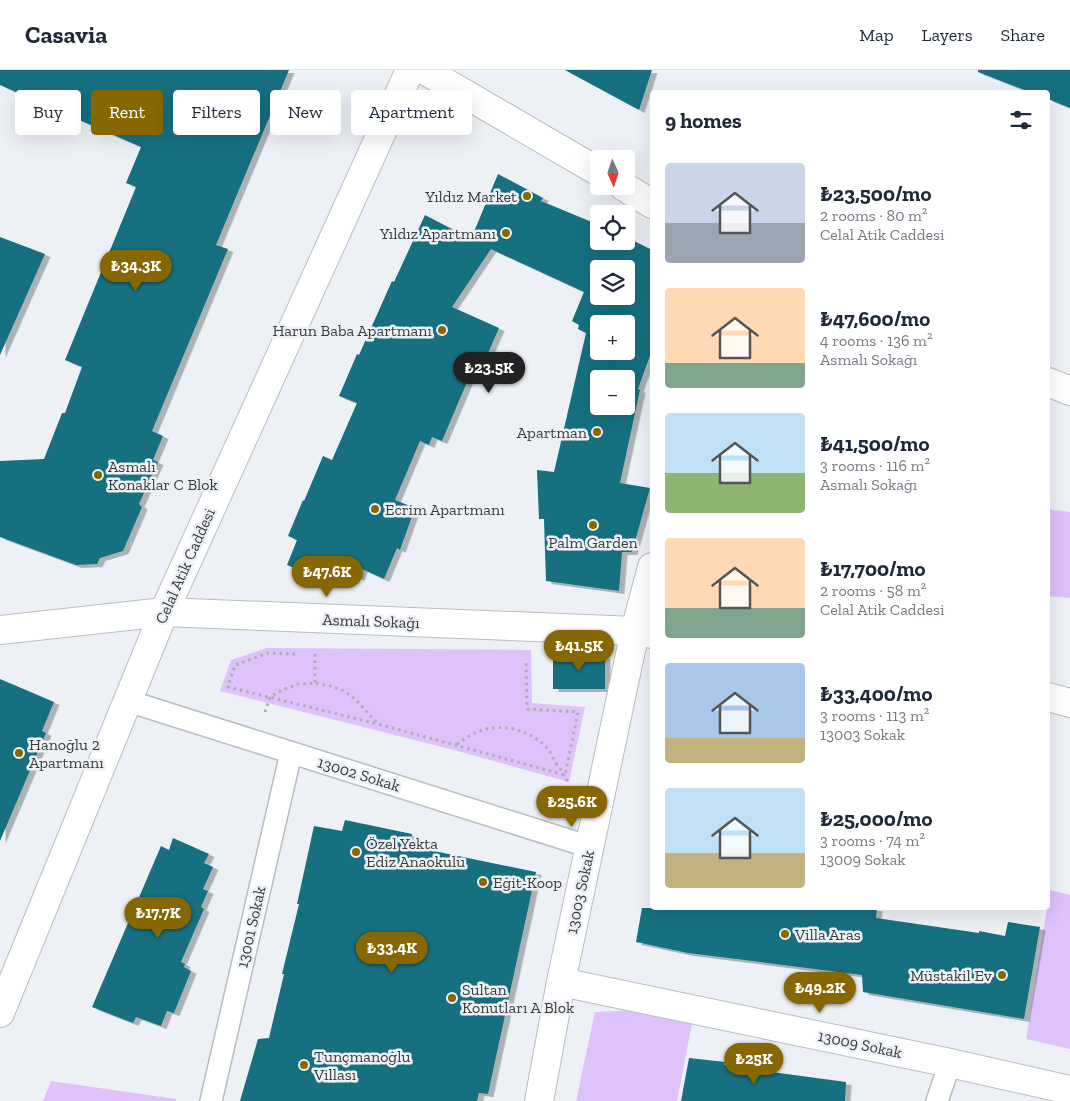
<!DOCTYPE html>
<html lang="en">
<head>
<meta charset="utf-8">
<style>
  :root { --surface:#fff; --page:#f2f2f3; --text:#1f2937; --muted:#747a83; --line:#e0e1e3; --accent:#866701 }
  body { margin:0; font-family:"Zilla Slab",serif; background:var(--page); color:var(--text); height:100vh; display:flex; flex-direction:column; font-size:19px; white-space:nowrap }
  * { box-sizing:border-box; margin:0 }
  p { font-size:16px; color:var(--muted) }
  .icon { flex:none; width:28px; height:28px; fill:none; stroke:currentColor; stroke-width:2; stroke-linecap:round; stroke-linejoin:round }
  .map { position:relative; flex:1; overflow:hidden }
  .panel { position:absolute; left:650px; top:20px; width:400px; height:820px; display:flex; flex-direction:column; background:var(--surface); border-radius:5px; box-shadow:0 5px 20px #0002 }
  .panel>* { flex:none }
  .guide { position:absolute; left:15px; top:20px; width:475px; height:45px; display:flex; gap:10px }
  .needle { width:32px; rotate:177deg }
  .controls { position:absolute; left:590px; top:80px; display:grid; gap:10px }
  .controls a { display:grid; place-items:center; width:45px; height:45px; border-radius:5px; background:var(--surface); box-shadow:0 5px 20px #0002; font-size:25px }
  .price { position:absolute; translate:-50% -42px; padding:0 11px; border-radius:18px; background:var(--accent); color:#fff; font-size:16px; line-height:32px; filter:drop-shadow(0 1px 2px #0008) }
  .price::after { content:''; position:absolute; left:50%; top:30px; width:15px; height:11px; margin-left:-8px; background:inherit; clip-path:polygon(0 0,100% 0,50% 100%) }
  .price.selected { background:#222; color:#fff }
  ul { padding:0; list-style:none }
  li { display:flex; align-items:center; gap:15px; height:125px; padding:0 15px }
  li span { display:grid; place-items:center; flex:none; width:140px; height:100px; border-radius:5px; color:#555 }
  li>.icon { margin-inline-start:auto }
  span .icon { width:60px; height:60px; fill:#fffc; stroke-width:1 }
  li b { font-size:21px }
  h2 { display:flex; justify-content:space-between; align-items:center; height:60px; padding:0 15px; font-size:21px }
  .pill { padding:0 18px; border-radius:5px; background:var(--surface); box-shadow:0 5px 20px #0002; font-size:18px; line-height:45px }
  .pill.selected { background:var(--accent); color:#fff }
  header { display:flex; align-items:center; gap:30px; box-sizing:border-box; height:70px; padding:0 25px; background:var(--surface); border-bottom:1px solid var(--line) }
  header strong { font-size:24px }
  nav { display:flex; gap:28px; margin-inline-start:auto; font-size:18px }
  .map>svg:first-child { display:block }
  .green { fill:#dfc1fc }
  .building { fill:#137080; fill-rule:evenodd; filter:url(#shadow) }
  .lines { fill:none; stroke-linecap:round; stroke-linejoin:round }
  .service-casing { stroke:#b8bcbf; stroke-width:24 }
  .minor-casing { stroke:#b8bcbf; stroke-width:30 }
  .tertiary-casing { stroke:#b8bcbf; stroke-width:30 }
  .secondary-casing { stroke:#b8bcbf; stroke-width:30 }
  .path { stroke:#abaeb2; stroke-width:3; stroke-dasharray:2.5 4; stroke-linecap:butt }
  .service { stroke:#fff; stroke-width:21 }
  .minor { stroke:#fff; stroke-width:28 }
  .tertiary { stroke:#fff; stroke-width:28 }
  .secondary { stroke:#fff; stroke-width:28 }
  .poi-dot { fill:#866701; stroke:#edf1f5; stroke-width:2 }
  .labels { text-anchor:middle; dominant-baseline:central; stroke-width:5; stroke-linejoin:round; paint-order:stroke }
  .poi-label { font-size:16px; fill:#383a3c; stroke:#edf1f5; text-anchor:start }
  .street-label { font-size:16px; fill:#383a3c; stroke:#edf1f5 }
</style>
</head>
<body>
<header>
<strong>Casavia</strong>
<nav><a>Map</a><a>Layers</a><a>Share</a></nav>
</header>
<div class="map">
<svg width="1070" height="1031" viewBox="0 0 1070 1031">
  <defs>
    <filter id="shadow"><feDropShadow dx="5.5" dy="3" stdDeviation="0" flood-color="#0004"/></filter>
  </defs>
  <rect width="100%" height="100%" fill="#edf1f5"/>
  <path class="green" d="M 1048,439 L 1070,442 L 1070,528 L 1048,526 Z
    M 267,578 L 531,580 L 532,633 L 585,637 L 569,712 L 454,680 L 220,621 L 231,590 Z
    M 1050,820 L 1070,825 L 1070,979 L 1026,969 Z
    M 636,940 L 692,953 L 677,1031 L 576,1031 L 595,942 Z
    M 51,1011 L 176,1029 L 176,1031 L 43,1031 Z"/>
  <path class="building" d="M 0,0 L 289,0 L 216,175 L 228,179 L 152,361 L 163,366 L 153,390 L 158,392 L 139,434 L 142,437 L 123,481 L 100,488 L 97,494 L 76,495 L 0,467 L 0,391 L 44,389 L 62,343 L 65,343 L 82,297 L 65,290 L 136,117 L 126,113 L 141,77 L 0,15 Z
    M 565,0 L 652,0 L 639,40 Z
    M 978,0 L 1070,0 L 1070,38 L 1048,29 L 1048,22 L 1030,22 L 978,2 Z
    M 498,104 L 543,128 L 541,131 L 599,155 L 599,171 L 626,171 L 626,167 L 652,180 L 652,280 L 638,319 L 640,320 L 620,413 L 650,418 L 632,482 L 622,482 L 619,521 L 546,511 L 544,449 L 539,449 L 537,400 L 554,402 L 586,263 L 578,259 L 579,255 L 572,251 L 584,222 L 482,175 L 491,179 L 452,237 L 499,258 L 479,304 L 478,304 L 476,308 L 470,305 L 442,371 L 432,367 L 429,375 L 420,371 L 395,430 L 415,438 L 400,480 L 397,478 L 384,509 L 362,499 L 359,508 L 345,502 L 341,512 L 325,505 L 323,510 L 287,495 L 297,470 L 288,466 L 303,430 L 304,431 L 323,386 L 332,390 L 357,333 L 339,326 L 357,284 L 359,285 L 392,211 L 394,212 L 425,145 L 471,169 ZM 599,199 L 626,199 L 626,226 L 599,226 ZM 599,254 L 626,254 L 626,281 L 599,281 ZM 599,309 L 626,309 L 626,336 L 599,336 Z
    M 0,167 L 45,184 L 0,285 Z
    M 553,583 L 605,586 L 605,619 L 553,619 Z
    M 0,609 L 54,632 L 42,661 L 46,663 L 0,771 Z
    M 345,750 L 412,764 L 410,776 L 536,802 L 488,1024 L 479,1023 L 477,1031 L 240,1031 L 258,969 L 269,968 L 284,904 L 282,904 L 299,834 L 297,834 L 314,756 L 342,761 Z
    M 173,768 L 209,784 L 204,793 L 213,797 L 203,819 L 208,821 L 201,837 L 204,839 L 181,892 L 185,894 L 184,897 L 191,901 L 174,943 L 167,941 L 161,956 L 136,947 L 133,953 L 92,937 L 161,776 L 169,780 Z
    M 642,838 L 877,838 L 876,848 L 979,863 L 979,861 L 1005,866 L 1008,852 L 1040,857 L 1024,949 L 863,922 L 862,905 L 688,883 L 636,872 Z
    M 689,988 L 725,992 L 724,995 L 735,997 L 846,1012 L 845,1031 L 681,1031 Z"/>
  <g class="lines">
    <defs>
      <path id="service" d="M 128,631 L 590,777
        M 211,1031 L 291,683
        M 937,1031 L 950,993"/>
      <path id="minor" d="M 0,560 L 164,542 L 635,561 L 652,564
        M 1048,627 L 1070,633
        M 561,912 L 950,993 L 1070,1020
        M 539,1031 L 561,912 L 635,561 L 652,497"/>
      <path id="tertiary" d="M 0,943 L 164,542 L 410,0"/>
      <path id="secondary" d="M 424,0 L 599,102
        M 623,116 L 652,134
        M 1048,312 L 1070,321"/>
    </defs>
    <use href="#service" class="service-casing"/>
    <use href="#minor" class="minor-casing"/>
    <use href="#tertiary" class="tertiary-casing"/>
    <use href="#secondary" class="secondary-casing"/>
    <path class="path" d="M 295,584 L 268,583 L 235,595 L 228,617 L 378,654
      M 315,584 L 315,613
      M 265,642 L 270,627 L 282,620 L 298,614 L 315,613 L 331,616 L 344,621 L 356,630 L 378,654 L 565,705 L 578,642 L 527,639 L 526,590
      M 457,674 C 467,667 479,659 492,658 C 512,655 535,664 548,679 C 551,683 553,688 556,693 C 561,700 565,705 568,713"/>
    <use href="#service" class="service"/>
    <use href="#minor" class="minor"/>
    <use href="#tertiary" class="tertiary"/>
    <use href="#secondary" class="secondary"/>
  </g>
  <g class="poi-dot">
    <circle cx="527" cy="126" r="5"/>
    <circle cx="506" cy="163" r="5"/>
    <circle cx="442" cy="260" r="5"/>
    <circle cx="597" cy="362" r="5"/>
    <circle cx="98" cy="405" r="5"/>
    <circle cx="375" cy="439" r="5"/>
    <circle cx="593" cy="455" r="5"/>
    <circle cx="19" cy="683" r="5"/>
    <circle cx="356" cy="782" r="5"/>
    <circle cx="483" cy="812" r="5"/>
    <circle cx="785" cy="864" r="5"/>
    <circle cx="1002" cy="905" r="5"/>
    <circle cx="452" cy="928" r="5"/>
    <circle cx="304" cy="995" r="5"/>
  </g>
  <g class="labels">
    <g class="poi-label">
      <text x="517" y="126" text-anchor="end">Yıldız Market</text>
      <text x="496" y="163" text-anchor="end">Yıldız Apartmanı</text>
      <text x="432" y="260" text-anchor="end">Harun Baba Apartmanı</text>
      <text x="587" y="362" text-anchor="end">Apartman</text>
      <text x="108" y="396">Asmalı<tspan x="108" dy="18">Konaklar C Blok</tspan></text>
      <text x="385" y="439">Ecrim Apartmanı</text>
      <text x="593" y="472" text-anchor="middle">Palm Garden</text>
      <text x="29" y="674">Hanoğlu 2<tspan x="29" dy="18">Apartmanı</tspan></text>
      <text x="366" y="773">Özel Yekta<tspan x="366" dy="18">Ediz Anaokulu</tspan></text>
      <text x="493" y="812">Eğit-Koop</text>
      <text x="795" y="864">Villa Aras</text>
      <text x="992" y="905" text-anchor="end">Müstakil Ev</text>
      <text x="462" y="919">Sultan<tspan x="462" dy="18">Konutları A Blok</tspan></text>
      <text x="314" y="986">Tunçmanoğlu<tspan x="314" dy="18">Villası</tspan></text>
    </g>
    <g class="street-label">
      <text transform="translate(185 496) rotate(-66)">Celal Atik Caddesi</text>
      <text transform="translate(371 551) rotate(2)">Asmalı Sokağı</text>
      <text transform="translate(359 704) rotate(17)">13002 Sokak</text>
      <text transform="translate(580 822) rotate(-78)">13003 Sokak</text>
      <text transform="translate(251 857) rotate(-77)">13001 Sokak</text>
      <text transform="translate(860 974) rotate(12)">13009 Sokak</text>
    </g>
  </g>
</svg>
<div class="controls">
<a><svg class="needle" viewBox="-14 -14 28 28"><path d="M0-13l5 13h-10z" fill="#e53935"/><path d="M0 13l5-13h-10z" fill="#747a83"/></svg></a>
<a><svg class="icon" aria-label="locate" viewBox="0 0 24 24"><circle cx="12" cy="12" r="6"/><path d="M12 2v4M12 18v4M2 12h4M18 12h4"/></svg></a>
<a><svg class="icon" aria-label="layers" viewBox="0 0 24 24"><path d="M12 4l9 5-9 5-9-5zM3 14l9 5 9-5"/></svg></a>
<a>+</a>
<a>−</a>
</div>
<b class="price" style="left:136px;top:222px">₺34.3K</b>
<b class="price selected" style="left:489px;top:324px">₺23.5K</b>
<b class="price" style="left:327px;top:528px">₺47.6K</b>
<b class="price" style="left:579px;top:602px">₺41.5K</b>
<b class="price" style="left:572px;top:758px">₺25.6K</b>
<b class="price" style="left:158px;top:869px">₺17.7K</b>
<b class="price" style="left:392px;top:904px">₺33.4K</b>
<b class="price" style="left:820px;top:944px">₺49.2K</b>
<b class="price" style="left:754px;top:1015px">₺25K</b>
<div class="guide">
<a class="pill">Buy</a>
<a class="pill selected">Rent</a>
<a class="pill">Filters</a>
<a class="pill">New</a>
<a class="pill">Apartment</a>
</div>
<section class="panel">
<h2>9 homes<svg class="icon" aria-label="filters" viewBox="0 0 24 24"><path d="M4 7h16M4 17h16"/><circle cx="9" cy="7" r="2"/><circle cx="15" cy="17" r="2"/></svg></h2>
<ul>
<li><span style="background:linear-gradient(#c9d6e8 60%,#9aa5b1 0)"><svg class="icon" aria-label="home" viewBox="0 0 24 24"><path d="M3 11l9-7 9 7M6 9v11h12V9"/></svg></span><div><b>₺23,500/mo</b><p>2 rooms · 80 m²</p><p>Celal Atik Caddesi</p></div></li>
<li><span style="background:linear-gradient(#ffd9b3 75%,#7fa58c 0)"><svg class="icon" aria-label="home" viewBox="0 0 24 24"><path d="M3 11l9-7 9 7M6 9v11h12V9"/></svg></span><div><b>₺47,600/mo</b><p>4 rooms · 136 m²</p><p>Asmalı Sokağı</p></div></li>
<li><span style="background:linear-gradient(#bfe0f5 60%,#8fb573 0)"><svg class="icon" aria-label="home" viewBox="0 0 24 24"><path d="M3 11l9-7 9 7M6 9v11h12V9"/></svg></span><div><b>₺41,500/mo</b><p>3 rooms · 116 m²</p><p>Asmalı Sokağı</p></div></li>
<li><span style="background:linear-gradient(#ffd9b3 70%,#7fa58c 0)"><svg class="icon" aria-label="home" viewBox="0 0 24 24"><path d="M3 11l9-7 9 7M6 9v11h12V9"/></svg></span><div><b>₺17,700/mo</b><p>2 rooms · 58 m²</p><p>Celal Atik Caddesi</p></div></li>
<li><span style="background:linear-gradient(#a9c7e8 75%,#c2b280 0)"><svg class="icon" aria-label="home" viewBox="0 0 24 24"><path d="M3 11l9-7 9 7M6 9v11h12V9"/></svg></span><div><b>₺33,400/mo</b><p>3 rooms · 113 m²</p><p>13003 Sokak</p></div></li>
<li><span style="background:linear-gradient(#bfe0f5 65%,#c2b280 0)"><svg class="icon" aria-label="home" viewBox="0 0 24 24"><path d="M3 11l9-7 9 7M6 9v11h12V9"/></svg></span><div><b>₺25,000/mo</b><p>3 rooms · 74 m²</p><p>13009 Sokak</p></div></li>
</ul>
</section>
</div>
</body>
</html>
